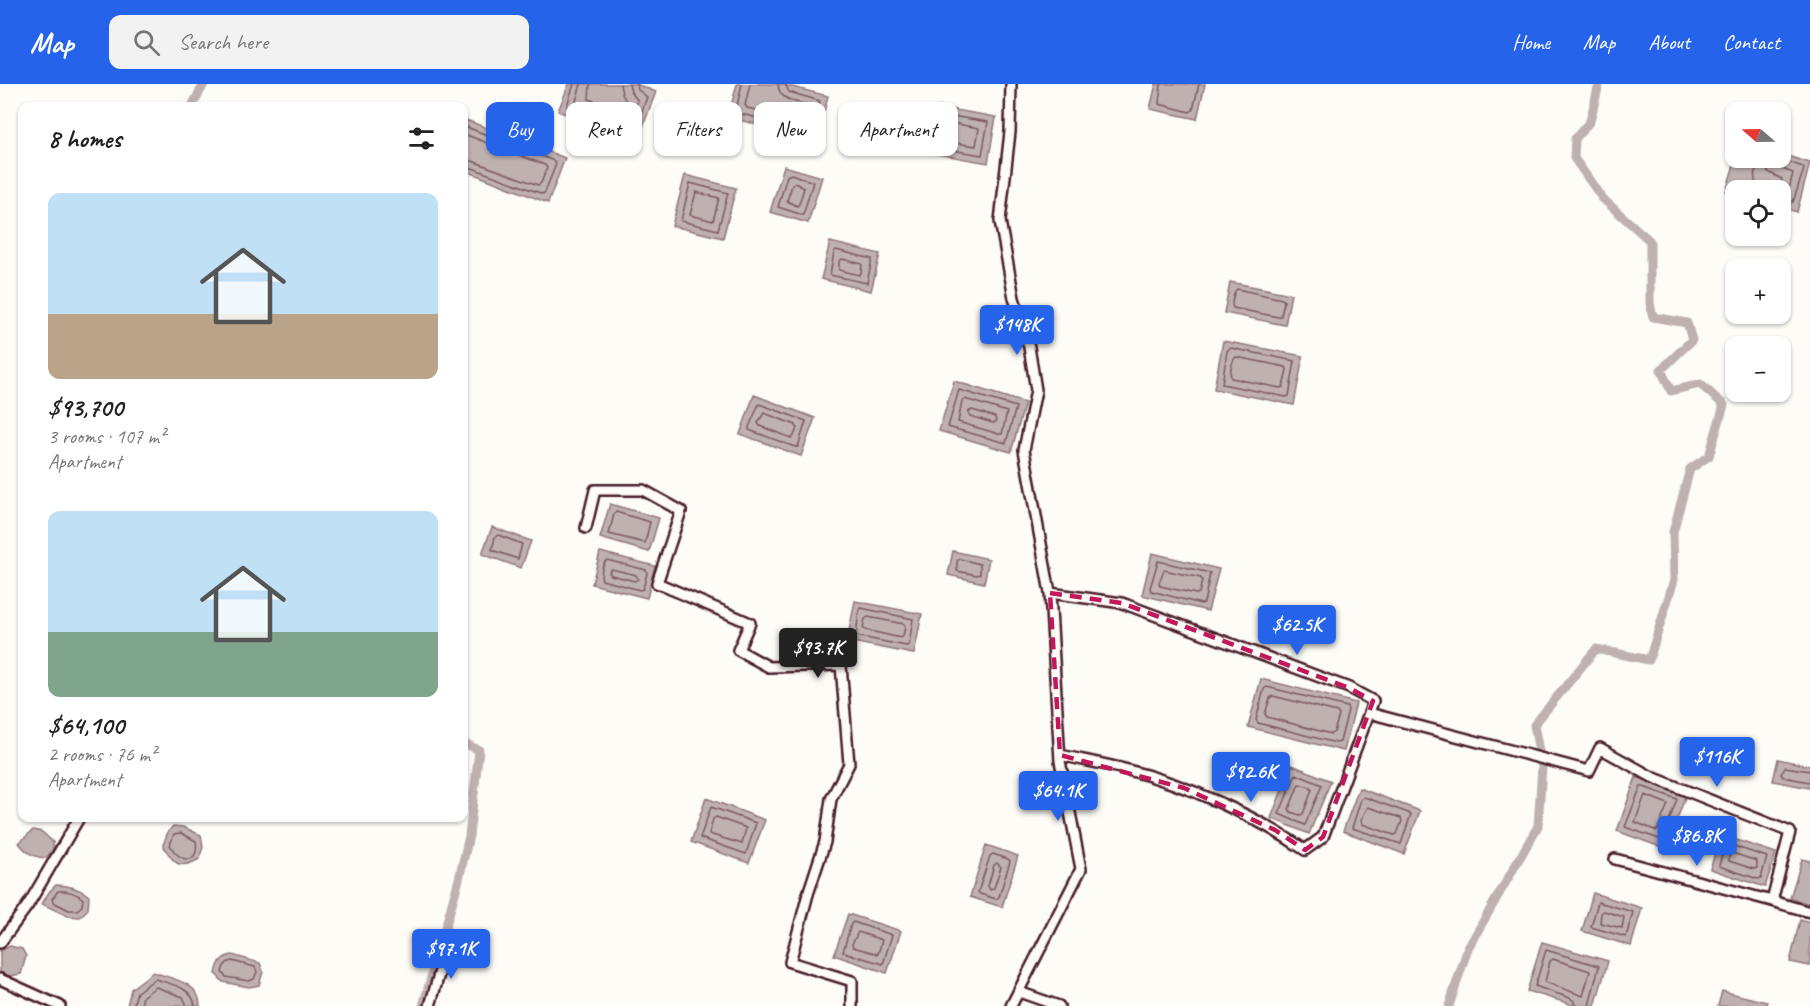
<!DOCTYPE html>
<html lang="en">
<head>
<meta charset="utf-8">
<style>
  :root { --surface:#fff; --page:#f2f2f2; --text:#222; --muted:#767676; --accent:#2563eb }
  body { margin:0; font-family:Caveat,sans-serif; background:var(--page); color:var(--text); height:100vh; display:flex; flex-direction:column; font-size:22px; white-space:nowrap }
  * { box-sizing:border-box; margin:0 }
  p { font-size:20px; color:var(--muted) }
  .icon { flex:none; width:33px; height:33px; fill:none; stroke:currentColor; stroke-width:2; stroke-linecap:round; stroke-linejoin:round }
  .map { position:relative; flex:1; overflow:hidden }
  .drawer { position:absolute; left:18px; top:18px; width:450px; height:720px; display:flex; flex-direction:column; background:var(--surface); border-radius:12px; box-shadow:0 2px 4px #0004 }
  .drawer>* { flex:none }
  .top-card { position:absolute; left:486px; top:18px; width:570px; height:54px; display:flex; gap:12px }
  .needle { width:39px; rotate:290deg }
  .controls { position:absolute; left:1725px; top:18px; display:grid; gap:12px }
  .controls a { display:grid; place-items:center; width:66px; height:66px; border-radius:12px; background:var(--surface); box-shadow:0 2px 4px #0004; font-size:30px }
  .price { position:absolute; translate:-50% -51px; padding:0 14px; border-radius:6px; background:var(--accent); color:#fff; font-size:20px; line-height:39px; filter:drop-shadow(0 2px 3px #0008) }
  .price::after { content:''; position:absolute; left:50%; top:36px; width:18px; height:14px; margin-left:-9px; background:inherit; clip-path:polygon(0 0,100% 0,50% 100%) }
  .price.active { background:#222; color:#fff }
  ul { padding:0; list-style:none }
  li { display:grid; align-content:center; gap:12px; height:318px; padding:0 30px }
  li span { display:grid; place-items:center; height:186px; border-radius:12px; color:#555 }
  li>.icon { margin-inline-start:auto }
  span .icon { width:108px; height:108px; fill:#fffc; stroke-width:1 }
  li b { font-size:26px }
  h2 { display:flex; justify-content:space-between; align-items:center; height:72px; padding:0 30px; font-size:26px }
  .pill { padding:0 21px; border-radius:12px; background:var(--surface); box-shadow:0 2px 4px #0004; font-size:21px; line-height:54px }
  .pill.active { background:var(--accent); color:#fff }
  header { display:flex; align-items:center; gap:36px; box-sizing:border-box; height:84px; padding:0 30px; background:var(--accent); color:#fff }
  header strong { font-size:28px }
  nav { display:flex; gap:33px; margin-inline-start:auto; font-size:21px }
  .search { width:420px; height:54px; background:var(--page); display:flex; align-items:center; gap:15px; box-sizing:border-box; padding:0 21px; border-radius:12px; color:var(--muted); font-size:22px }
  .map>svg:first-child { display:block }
  .water { fill:#c0b1b1; stroke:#91777b; stroke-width:1.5 }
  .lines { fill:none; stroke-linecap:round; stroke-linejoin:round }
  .shore { stroke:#795961; stroke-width:1.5 }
  .canal { stroke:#c0b1b1; stroke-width:9 }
  .minor-casing { stroke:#4a1f2b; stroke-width:14 }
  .minor { stroke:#fdfcf7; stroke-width:9 }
  .marked { fill:none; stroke:#c2185b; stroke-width:4.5; stroke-dasharray:12 8; stroke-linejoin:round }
</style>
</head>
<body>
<header>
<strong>Map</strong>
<div class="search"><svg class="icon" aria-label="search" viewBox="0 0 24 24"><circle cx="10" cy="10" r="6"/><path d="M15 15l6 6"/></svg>Search here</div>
<nav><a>Home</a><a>Map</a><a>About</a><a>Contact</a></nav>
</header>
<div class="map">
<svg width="1810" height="922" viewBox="0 0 1810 922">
  <rect width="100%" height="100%" fill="#fdfcf7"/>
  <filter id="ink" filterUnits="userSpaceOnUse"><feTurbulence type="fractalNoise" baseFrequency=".0167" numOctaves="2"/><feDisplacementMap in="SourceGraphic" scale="12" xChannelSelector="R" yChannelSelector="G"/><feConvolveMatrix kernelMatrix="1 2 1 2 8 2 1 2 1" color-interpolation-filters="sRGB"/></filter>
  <g filter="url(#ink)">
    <path class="water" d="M 569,0 L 636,0 L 656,8 L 637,58 L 558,27 Z
      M 737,0 L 780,0 L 828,12 L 817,56 L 728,33 Z
      M 1156,0 L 1205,0 L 1197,35 L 1150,25 Z
      M 939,23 L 996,33 L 988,79 L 931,69 Z
      M 466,36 L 565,74 L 548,119 L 464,86 L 464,42 Z
      M 1781,70 L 1810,79 L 1797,128 L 1781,123 L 1780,106 L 1736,106 L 1735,110 L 1726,107 L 1736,74 L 1780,74 Z
      M 784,82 L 822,93 L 808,139 L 770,128 Z
      M 685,91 L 736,104 L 723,154 L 672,142 Z
      M 830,158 L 880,170 L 871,207 L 821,195 Z
      M 1230,198 L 1291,210 L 1285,241 L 1224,229 Z
      M 1223,257 L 1303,272 L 1294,321 L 1214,305 Z
      M 954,297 L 1025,319 L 1011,368 L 939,347 Z
      M 754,311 L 815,334 L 801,372 L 740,350 Z
      M 610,420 L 659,434 L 649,468 L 600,454 Z
      M 492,443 L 531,457 L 521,484 L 482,470 Z
      M 953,467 L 989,475 L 984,499 L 948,491 Z
      M 600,468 L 655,482 L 647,514 L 592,500 Z
      M 1152,469 L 1219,485 L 1208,527 L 1142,511 Z
      M 855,517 L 922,530 L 914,570 L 847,557 Z
      M 1261,595 L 1356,619 L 1344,667 L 1248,643 Z
      M 1778,675 L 1810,682 L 1810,704 L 1773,697 Z
      M 1292,681 L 1331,697 L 1309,750 L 1271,734 Z
      M 1636,693 L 1686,711 L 1666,765 L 1617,747 Z
      M 1359,704 L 1420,727 L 1404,770 L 1343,747 Z
      M 706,714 L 765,736 L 749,779 L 691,758 Z
      M 173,742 L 183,743 L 201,751 L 203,763 L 199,775 C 179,787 173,779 163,761 L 168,748 Z
      M 33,746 L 42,748 L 53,758 L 53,766 L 46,774 C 33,773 27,769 19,759 Z
      M 1721,751 L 1776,769 L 1765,803 L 1710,785 Z
      M 986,761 L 1018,772 L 1002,823 L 970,813 Z
      M 1802,775 L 1810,777 L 1810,820 L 1790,814 Z
      M 56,801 C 69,801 79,804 89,812 L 88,825 L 80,833 L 68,832 L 42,820 L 49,808 Z
      M 1593,809 L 1642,824 L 1631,862 L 1582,847 Z
      M 848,830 L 901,847 L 887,889 L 834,871 Z
      M 1800,836 L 1810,839 L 1810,882 L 1790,878 Z
      M 1542,858 L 1608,877 L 1595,922 L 1577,922 L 1527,907 Z
      M 10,862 L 22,865 L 26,872 L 21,890 L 9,892 L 0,888 L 0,867 Z
      M 232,871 L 260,879 L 263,888 L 259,901 L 249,903 L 223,898 L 216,890 C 218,879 221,873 232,871 Z
      M 153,888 C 172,895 200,898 200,922 L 127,922 L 131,905 Z
      M 1722,907 L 1767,918 L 1766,922 L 1718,922 Z"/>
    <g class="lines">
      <path class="shore" d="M 574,0 L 567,21 L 568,25 L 632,49 L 635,47 L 647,13 L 638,6 L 637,0
        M 581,0 L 576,17 L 578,20 L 627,39 L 630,38 L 638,17 L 631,8 L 629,0
        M 590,0 L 589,15 L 623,28 L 627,19 L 622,10 L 620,0
        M 742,0 L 736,26 L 737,29 L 812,47 L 820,17 L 789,8 L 785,0
        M 750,0 L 745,21 L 747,24 L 807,38 L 811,22 C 797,17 779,18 778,0
        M 1161,0 L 1159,20 L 1190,28 L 1193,26 L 1199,0
        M 945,31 L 988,38 L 982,71 L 939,64 Z
        M 951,39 L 979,44 L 976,62 L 948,58 Z
        M 464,42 L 554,77 L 556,80 L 545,108 L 543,110 L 464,81
        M 464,50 L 545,81 L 547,84 L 541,99 L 538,101 L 464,74
        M 1768,74 L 1774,82 L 1793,89 L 1788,109 L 1780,110
        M 1776,74 L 1803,83 L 1804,85 L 1793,118 L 1780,118
        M 791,90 L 813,98 L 803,131 L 778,123 L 787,92 Z
        M 690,99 L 728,109 L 718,146 L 681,137 Z
        M 795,99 L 804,104 L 799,120 L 797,122 L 787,117 L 792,101 Z
        M 1758,106 C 1755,97 1751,88 1760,81 L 1770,89 L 1782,95 L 1780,101 L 1767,106
        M 696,108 L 719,114 L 713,137 L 690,131 Z
        M 836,166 L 872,175 L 867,199 L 830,191 L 834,168 Z
        M 842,175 L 862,180 L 861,189 L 859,191 L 839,186 L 839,177 Z
        M 1237,205 L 1282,215 L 1284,217 L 1281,232 L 1278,233 L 1233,224 C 1231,220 1233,208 1237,205 Z
        M 1230,264 L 1295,277 L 1289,312 L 1286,313 L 1222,300 L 1227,267 Z
        M 1236,273 L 1286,283 L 1287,286 L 1283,303 L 1280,304 L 1231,294 C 1229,289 1232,276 1236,273 Z
        M 959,306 L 1016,323 L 1006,359 L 948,343 Z
        M 965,315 L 1007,328 L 1002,350 L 999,350 L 958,338 L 962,317 Z
        M 759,320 L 806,337 L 798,363 L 795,363 L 749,346 L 749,343 Z
        M 972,326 L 995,333 L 996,338 L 993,339 L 970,332 L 968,328 Z
        M 764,329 L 796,341 L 797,344 L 794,352 L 791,354 L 760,342 L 758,339 Z
        M 616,428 L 650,438 L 645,459 L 609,450 L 614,430 Z
        M 498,451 L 522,460 L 518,475 L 492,466 L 495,453 Z
        M 960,475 L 980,480 L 980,490 L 977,491 L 957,487 L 957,477 Z
        M 607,476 L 646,486 L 647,489 L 643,505 L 640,506 L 602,496 C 600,491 602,479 607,476 Z
        M 1158,477 L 1210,489 L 1204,519 L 1201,520 L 1151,507 L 1150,504 Z
        M 611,485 L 636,491 L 638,495 L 635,497 L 611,491 L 609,488 Z
        M 1164,486 L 1201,494 L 1202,497 L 1199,509 L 1196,510 L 1160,502 L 1159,499 Z
        M 861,524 L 913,535 L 909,561 L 906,562 L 856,552 L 859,527 Z
        M 868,533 L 904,540 L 905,543 L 903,552 L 901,554 L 865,546 L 863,544 L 865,535 Z
        M 1267,603 L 1347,623 L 1348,626 L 1340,658 L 1336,659 L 1258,639 L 1256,636 L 1264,605 Z
        M 1273,612 L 1337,628 L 1339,631 L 1334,648 L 1331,650 L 1267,633 L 1265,630 L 1270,614 Z
        M 1810,687 L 1785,683 L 1781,690 L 1783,693 L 1810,698
        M 1296,690 L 1322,701 L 1305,741 L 1279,730 Z
        M 1299,700 L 1310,703 L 1312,706 L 1303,730 L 1300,731 L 1291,728 L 1289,725 Z
        M 1641,702 L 1677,715 L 1662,756 L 1625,743 Z
        M 1645,711 L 1668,720 L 1657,747 L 1635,738 Z
        M 1364,713 L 1411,730 L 1401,760 L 1352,744 L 1361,715 Z
        M 711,723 L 756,739 L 746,770 L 700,754 Z
        M 1368,723 L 1401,734 L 1402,737 L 1397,750 L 1394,751 L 1362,740 L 1361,736 Z
        M 716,733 L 746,744 L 742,760 L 709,750 L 713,735 Z
        M 181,749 L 196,757 C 200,781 180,780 170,761 L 174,750 Z
        M 1727,760 L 1767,773 L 1761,794 L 1758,795 L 1719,782 L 1724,762 Z
        M 1732,769 L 1757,777 L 1757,784 L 1754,785 L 1729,777 L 1729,771 Z
        M 993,770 L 1008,775 L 1010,777 L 999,813 L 996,815 L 980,810 L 978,808 L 990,772 Z
        M 997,779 L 1001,783 L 994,804 L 990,806 L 988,802 L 994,781 Z
        M 58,807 C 67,806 77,809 83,815 L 82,822 L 77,826 L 69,826 L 53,818 L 52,815 Z
        M 1598,818 L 1633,828 L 1626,853 L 1591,843 Z
        M 1604,827 L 1624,833 L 1622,844 L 1600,839 L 1601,829 Z
        M 853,838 L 892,851 L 883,880 L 843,868 L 851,840 Z
        M 858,848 L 882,856 L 878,870 L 853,863 L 852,860 Z
        M 1553,875 L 1590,887 L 1583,912 L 1545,898 L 1550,877 Z
        M 232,877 L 255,883 L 257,888 L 254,895 L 249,897 L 226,893 L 222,888 C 223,883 226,878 232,877 Z
        M 133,922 L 137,908 L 155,895 C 170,900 193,903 195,922
        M 141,922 L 143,912 L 156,903 L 183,913 L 187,922
        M 1575,922 L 1574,917 L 1570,914 L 1535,902 L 1546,866 L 1599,882 L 1589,922"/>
      <path class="canal" d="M 192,22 L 204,0
        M 423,922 L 459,795 L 469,752 L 479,666 L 464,659
        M 1449,922 L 1468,864 L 1538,742 L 1542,683 L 1534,641 L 1596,565 L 1649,576 L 1674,496 L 1673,448 L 1690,385 L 1709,372 L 1724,321 L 1700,300 L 1671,307 L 1661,286 L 1692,256 L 1687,239 L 1653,233 L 1650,219 L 1650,157 L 1602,114 L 1574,74 L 1575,55 L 1590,37 L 1599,0"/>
      <defs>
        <path id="minor" d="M 1011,0 L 1010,48 L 1000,137 L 1014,214 L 1029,263 L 1036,306 L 1024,366 L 1050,509 L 1060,677 L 1081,785 L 1011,922
          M 586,444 L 595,406 L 643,406 L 681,427 L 657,499 L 750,539 L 738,566 L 769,583 L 841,581 L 849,680 L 831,715 L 825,758 L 808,810 L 790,878 L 852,897 L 852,922
          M 1050,509 L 1122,519 L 1349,604 L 1373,617 L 1369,629 L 1589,687 L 1600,664 L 1652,693 L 1790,748 L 1772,817 L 1810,828
          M 1060,671 C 1082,676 1105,680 1128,686 C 1185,700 1256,732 1305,766 L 1323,753 L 1369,629
          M 1615,775 L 1772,817
          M 0,859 L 28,821 L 79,734
          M 0,895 L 60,922
          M 1019,908 L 1059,922
          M 430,922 L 447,862"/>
      </defs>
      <use href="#minor" class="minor-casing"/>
      <use href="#minor" class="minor"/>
    </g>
  </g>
  <path class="marked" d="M 1050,509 L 1122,519 L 1349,604 L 1373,617 L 1323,753 L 1305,766 L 1275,746 L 1184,704 L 1060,671 Z"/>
</svg>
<div class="controls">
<a><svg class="needle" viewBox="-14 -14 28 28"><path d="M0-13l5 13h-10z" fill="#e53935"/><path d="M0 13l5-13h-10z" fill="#767676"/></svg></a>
<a><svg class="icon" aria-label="locate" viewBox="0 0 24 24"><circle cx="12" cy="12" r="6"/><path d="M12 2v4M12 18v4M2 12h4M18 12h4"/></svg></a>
<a>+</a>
<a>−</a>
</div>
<b class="price" style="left:1017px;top:272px">$148K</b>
<b class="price" style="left:1297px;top:572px">$62.5K</b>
<b class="price active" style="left:818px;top:595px">$93.7K</b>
<b class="price" style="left:1717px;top:704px">$116K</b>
<b class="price" style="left:1251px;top:719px">$92.6K</b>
<b class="price" style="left:1058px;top:738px">$64.1K</b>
<b class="price" style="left:1697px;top:783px">$86.8K</b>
<b class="price" style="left:451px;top:896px">$97.1K</b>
<div class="top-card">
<a class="pill active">Buy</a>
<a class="pill">Rent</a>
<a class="pill">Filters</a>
<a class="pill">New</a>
<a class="pill">Apartment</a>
</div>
<section class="drawer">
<h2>8 homes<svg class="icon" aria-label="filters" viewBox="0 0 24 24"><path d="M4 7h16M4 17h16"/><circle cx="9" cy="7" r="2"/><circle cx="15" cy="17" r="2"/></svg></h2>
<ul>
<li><span style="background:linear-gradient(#bfe0f5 65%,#b9a48a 0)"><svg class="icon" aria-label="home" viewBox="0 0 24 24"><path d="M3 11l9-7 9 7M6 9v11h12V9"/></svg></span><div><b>$93,700</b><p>3 rooms · 107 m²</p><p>Apartment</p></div></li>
<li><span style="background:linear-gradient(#bfe0f5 65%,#7fa58c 0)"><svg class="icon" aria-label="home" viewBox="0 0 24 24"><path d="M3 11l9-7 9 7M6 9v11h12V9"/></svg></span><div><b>$64,100</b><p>2 rooms · 76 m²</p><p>Apartment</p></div></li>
</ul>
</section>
</div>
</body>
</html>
